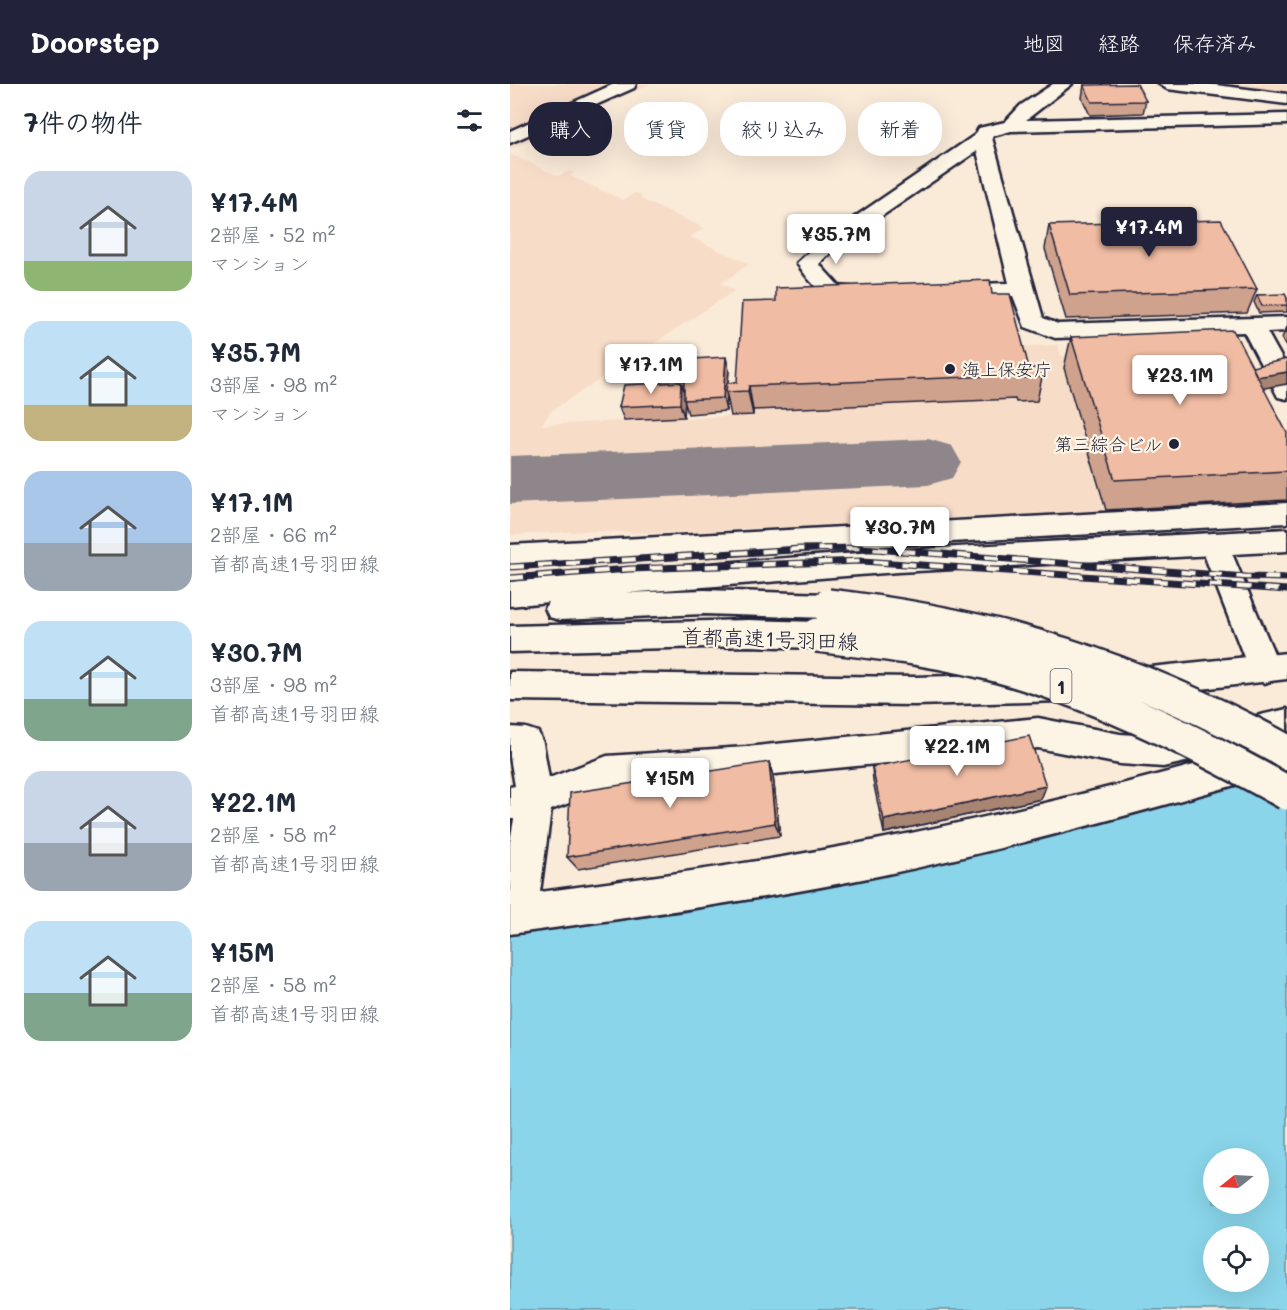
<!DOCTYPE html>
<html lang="ja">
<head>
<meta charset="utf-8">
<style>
  :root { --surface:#fff; --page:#f2f2f3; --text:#1f2937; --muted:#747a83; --accent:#22223b }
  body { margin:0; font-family:Mali,"Klee One",sans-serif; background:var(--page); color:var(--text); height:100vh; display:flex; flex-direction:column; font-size:22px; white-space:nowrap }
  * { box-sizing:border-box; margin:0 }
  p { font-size:20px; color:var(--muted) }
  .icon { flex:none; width:33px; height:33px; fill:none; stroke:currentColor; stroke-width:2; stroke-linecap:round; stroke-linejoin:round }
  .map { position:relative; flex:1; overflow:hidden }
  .side { display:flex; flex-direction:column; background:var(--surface); width:510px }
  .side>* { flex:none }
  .hud { position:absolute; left:18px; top:18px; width:570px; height:54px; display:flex; gap:12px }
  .needle { width:39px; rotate:252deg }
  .fabs { position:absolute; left:693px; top:1064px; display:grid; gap:12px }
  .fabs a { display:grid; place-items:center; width:66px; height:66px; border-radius:50%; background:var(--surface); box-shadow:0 6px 24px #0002; font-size:30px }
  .price { position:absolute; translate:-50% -51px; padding:0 14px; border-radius:6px; background:#fff; color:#222; font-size:20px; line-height:39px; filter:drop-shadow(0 2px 3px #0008) }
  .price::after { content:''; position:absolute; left:50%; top:36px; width:18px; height:14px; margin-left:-9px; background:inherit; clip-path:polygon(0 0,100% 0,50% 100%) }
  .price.on { background:var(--accent); color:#fff }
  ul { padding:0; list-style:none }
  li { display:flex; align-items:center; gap:18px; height:150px; padding:0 24px }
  li span { display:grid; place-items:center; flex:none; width:168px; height:120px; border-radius:18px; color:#555 }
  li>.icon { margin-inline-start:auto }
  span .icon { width:72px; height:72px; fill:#fffc; stroke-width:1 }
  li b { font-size:26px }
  h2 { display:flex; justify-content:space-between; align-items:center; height:72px; padding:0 24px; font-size:26px }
  .pill { padding:0 21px; border-radius:24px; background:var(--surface); box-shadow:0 6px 24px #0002; font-size:21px; line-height:54px }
  .pill.on { background:var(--accent); color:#fff }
  header { display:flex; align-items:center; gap:36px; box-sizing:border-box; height:84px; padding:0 30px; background:var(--accent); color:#fff }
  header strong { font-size:28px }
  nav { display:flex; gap:33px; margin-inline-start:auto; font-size:21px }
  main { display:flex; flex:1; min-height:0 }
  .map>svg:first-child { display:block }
  .built { fill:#f7dcc8 }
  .water { fill:#8ad5ea; stroke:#608da4; stroke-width:1.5; fill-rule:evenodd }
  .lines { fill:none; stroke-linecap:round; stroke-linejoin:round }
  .taxiway { fill:#8e868a; fill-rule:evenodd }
  .minor-casing { stroke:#22223b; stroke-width:5 }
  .highway-casing { stroke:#22223b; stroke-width:5 }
  .minor { fill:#fcf5e5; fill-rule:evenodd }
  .highway { fill:#fcf5e5; fill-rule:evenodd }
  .rail-casing { stroke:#22223b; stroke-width:7 }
  .rail { stroke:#fcf5e5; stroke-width:4.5; stroke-dasharray:14; stroke-linecap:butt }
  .highway-bridge-casing { stroke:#22223b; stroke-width:38; stroke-linecap:butt }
  .highway-bridge { stroke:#fcf5e5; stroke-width:33 }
  .wall { fill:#cea28c; stroke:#22223b; stroke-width:1.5 }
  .shaded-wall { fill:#a88472; stroke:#22223b; stroke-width:1.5 }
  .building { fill:#f0bca3; stroke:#22223b; stroke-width:1.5 }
  .poi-dot { fill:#22223b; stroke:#fcf5e5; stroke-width:2 }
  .labels { text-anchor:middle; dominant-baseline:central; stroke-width:4.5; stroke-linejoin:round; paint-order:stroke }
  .far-poi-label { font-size:18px; fill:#22223b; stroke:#fcf5e5; text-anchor:start }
  .shield { fill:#fcf5e5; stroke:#63616e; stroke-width:1.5 }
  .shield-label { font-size:20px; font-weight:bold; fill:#22223b }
  .street-label { font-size:21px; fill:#22223b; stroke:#fcf5e5 }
</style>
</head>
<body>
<header>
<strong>Doorstep</strong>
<nav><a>地図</a><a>経路</a><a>保存済み</a></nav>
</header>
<main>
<section class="side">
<h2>7件の物件<svg class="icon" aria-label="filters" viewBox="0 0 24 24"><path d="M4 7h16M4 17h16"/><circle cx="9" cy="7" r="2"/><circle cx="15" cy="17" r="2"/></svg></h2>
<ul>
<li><span style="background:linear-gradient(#c9d6e8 75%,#8fb573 0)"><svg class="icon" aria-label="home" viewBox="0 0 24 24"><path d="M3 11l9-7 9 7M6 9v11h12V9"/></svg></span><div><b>¥17.4M</b><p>2部屋 · 52 m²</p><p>マンション</p></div></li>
<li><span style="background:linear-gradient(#bfe0f5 70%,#c2b280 0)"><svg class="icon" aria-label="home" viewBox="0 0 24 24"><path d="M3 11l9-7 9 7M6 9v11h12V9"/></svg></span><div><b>¥35.7M</b><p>3部屋 · 98 m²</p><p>マンション</p></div></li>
<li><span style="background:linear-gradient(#a9c7e8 60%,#9aa5b1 0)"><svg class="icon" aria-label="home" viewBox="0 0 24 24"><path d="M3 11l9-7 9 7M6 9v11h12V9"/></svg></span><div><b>¥17.1M</b><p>2部屋 · 66 m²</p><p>首都高速1号羽田線</p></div></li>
<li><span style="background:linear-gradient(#bfe0f5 65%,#7fa58c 0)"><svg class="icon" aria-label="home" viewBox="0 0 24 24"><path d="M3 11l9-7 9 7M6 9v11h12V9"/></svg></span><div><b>¥30.7M</b><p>3部屋 · 98 m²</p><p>首都高速1号羽田線</p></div></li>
<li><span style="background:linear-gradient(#c9d6e8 60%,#9aa5b1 0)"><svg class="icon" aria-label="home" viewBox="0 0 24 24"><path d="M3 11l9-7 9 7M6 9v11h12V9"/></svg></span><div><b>¥22.1M</b><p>2部屋 · 58 m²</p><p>首都高速1号羽田線</p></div></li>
<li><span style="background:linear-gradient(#bfe0f5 60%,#7fa58c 0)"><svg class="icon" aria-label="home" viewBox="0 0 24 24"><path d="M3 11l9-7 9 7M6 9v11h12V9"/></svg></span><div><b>¥15M</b><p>2部屋 · 58 m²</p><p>首都高速1号羽田線</p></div></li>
</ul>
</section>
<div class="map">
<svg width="777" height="1226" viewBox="0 0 777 1226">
  <rect width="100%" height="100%" fill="#faead8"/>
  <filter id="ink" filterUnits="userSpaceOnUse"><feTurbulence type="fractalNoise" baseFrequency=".0167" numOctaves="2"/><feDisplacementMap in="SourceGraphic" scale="12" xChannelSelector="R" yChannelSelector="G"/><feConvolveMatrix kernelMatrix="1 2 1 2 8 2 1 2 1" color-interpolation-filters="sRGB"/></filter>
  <g filter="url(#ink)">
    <path class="built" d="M 0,0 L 140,0 L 0,65 Z
      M 694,0 L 777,0 L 777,10 Z
      M 0,70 L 48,92 L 59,87 L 64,89 L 60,92 L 113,116 L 125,109 L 130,111 L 132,116 L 194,144 L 180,153 L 239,180 L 211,199 L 224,207 L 41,327 L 31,341 L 221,332 L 222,323 L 504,263 L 548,261 L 551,272 L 580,271 L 555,284 L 596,426 L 158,449 L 76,447 L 0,451 Z"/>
    <path class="water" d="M 777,684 L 777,1226 L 0,1226 L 0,850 L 174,828 L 348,794 L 625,730 ZM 704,1074 L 748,1074 L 748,1119 L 704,1119 ZM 704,1152 L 748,1152 L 748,1197 L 704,1197 Z"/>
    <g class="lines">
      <path class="taxiway" d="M 418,355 L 442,362 L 451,378 L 442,394 L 418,401 L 0,420 L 0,372 Z"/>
      <defs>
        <path id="minor" d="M 104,0 L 126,0 L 124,4 L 0,59 L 0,47 Z
          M 543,0 L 562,0 L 516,36 L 777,30 L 777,40 L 501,47 L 483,52 L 482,54 L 533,234 L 548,240 L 777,233 L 777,247 L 757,248 L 777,284 L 777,315 L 768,313 L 765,307 L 734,248 L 545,254 L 515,243 L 503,212 L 436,215 L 428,213 L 425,208 L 428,203 L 436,201 L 499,199 L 467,67 L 328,162 L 309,180 L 329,202 L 365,206 L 368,211 L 365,216 C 325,226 308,210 287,179 L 314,154 L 465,51 L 469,44 L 495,38 L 511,21 Z
          M 649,0 L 698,0 L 777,10 L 777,20 L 657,5 Z
          M 777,419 L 777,439 L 0,483 L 0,461 Z
          M 704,449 L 714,452 L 718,460 L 771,586 L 766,595 L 755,599 L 744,595 L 739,586 L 690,460 L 694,452 Z
          M 777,625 L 777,655 L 653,683 L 610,680 L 528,664 L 236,693 L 98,704 L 41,726 L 30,808 C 142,793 255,778 366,756 C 505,729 641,693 777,656 L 777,686 C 642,725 506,763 368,792 C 246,817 123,833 0,850 L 0,758 L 4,735 L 0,735 L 0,703 L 5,702 L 0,673 L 0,643 L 16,644 L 28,648 L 33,659 L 39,694 L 97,672 L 236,663 L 528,634 L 610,650 L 653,653 Z"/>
        <path id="highway" d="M 777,445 L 777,467 L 388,488 L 115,509 L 194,506 L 318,510 L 329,513 L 333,522 L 329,531 L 318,534 L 194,530 L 50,536 L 39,533 L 35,524 L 38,518 L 0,522 L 0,498 C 258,471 518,459 777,445 Z
          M 239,536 L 307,538 L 318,542 L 323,551 L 318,560 L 307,564 L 239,562 L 0,568 L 0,542 Z
          M 777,569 L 777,595 L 621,613 L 609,609 L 605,599 L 609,589 L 621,585 Z
          M 0,588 L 405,593 L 551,589 L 563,593 L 567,603 L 563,613 L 551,617 L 405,621 L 0,616 Z"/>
      </defs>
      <use href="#minor" class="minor-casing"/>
      <use href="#highway" class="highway-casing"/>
      <use href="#minor" class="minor"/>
      <use href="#highway" class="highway"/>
      <defs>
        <path id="rail" d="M 0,483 L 290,465 L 351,464 L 736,493 L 777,494
          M 0,494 L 120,485 L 352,477 L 777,506"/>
      </defs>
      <use href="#rail" class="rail-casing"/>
      <use href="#rail" class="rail"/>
      <defs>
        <path id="highway-bridge" d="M 318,522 C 491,542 624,584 777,668
          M 307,551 C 373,559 440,567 504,586 C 600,615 689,660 777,709"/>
      </defs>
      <use href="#highway-bridge" class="highway-bridge-casing"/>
      <use href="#highway-bridge" class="highway-bridge"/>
    </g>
    <path class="wall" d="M 574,1 L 636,17 L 633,29 L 580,31 L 572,14 Z
      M 539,141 L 747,205 L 737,229 L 556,235 L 535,165 Z
      M 482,210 L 519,284 L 532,293 L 527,317 L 506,318 L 505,315 L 243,326 L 243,331 L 221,332 L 217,312 L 216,327 L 178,330 L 175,319 L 174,333 L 114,336 L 109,323 L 146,299 L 145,296 L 219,286 L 218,299 L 227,298 Z
      M 747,211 L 777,214 L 777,228 L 749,229 L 744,218 Z
      M 777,243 L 777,263 L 772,254 Z
      M 561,253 L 753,304 L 777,387 L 777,416 L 596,426 L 554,284 Z
      M 259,678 L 263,692 L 270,752 L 68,785 L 57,773 Z
      M 362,683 L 536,702 L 531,715 L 374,749 L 363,697 Z"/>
    <path class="shaded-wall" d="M 216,273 L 219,286 L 217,308 L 216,308 L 217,312 L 216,327 L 213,314 Z
      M 777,288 L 777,300 L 726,309 L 732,295 Z
      M 171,298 L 175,311 L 174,333 L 170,320 Z
      M 239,302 L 243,326 L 243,331 L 238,307 Z
      M 259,678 L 263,692 L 270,752 L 265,739 Z
      M 536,702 L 531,715 L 374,749 L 374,736 Z"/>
    <path class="building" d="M 627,0 L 636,17 L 582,18 L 574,1 Z
      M 711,136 L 747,205 L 560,211 L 539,141 Z
      M 480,196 L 482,210 L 500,210 L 519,284 L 529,284 L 532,293 L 509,294 L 509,291 L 239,302 L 238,307 L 216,308 L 217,299 L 227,298 L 232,218 L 266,217 L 266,204 Z
      M 775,210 L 777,214 L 777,221 L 752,222 L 747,211 Z
      M 723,246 L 777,349 L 777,387 L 605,396 L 561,253 Z
      M 216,273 L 213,314 L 174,316 L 174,295 L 145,296 L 147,277 Z
      M 777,275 L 777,288 L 747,293 L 742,283 Z
      M 171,298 L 170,320 L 109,323 L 114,301 Z
      M 519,652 L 536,702 L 374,736 L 362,683 Z
      M 259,678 L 265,739 L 57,773 L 60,709 Z"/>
  </g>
  <g class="poi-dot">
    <circle cx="440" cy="285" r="6"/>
    <circle cx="664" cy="360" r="6"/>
  </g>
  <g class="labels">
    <g class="far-poi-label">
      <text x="452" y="285">海上保安庁</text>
      <text x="652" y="360" text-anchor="end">第三綜合ビル</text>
    </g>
    <rect class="shield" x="540.5" y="585" width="21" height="34" rx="4.5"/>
    <g class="shield-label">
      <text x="551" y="602">1</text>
    </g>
    <g class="street-label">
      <text transform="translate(260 554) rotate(2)">首都高速1号羽田線</text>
    </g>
  </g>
</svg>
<div class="fabs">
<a><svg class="needle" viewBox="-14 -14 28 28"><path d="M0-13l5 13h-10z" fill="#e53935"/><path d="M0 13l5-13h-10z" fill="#747a83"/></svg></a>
<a><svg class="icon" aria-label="locate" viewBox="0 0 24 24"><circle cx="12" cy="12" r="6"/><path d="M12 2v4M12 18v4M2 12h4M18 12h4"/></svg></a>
</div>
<b class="price on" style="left:639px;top:174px">¥17.4M</b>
<b class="price" style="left:326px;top:181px">¥35.7M</b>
<b class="price" style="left:141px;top:311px">¥17.1M</b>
<b class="price" style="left:670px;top:322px">¥23.1M</b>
<b class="price" style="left:390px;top:474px">¥30.7M</b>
<b class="price" style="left:447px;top:693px">¥22.1M</b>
<b class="price" style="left:160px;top:725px">¥15M</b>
<div class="hud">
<a class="pill on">購入</a>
<a class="pill">賃貸</a>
<a class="pill">絞り込み</a>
<a class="pill">新着</a>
</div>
</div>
</main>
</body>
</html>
